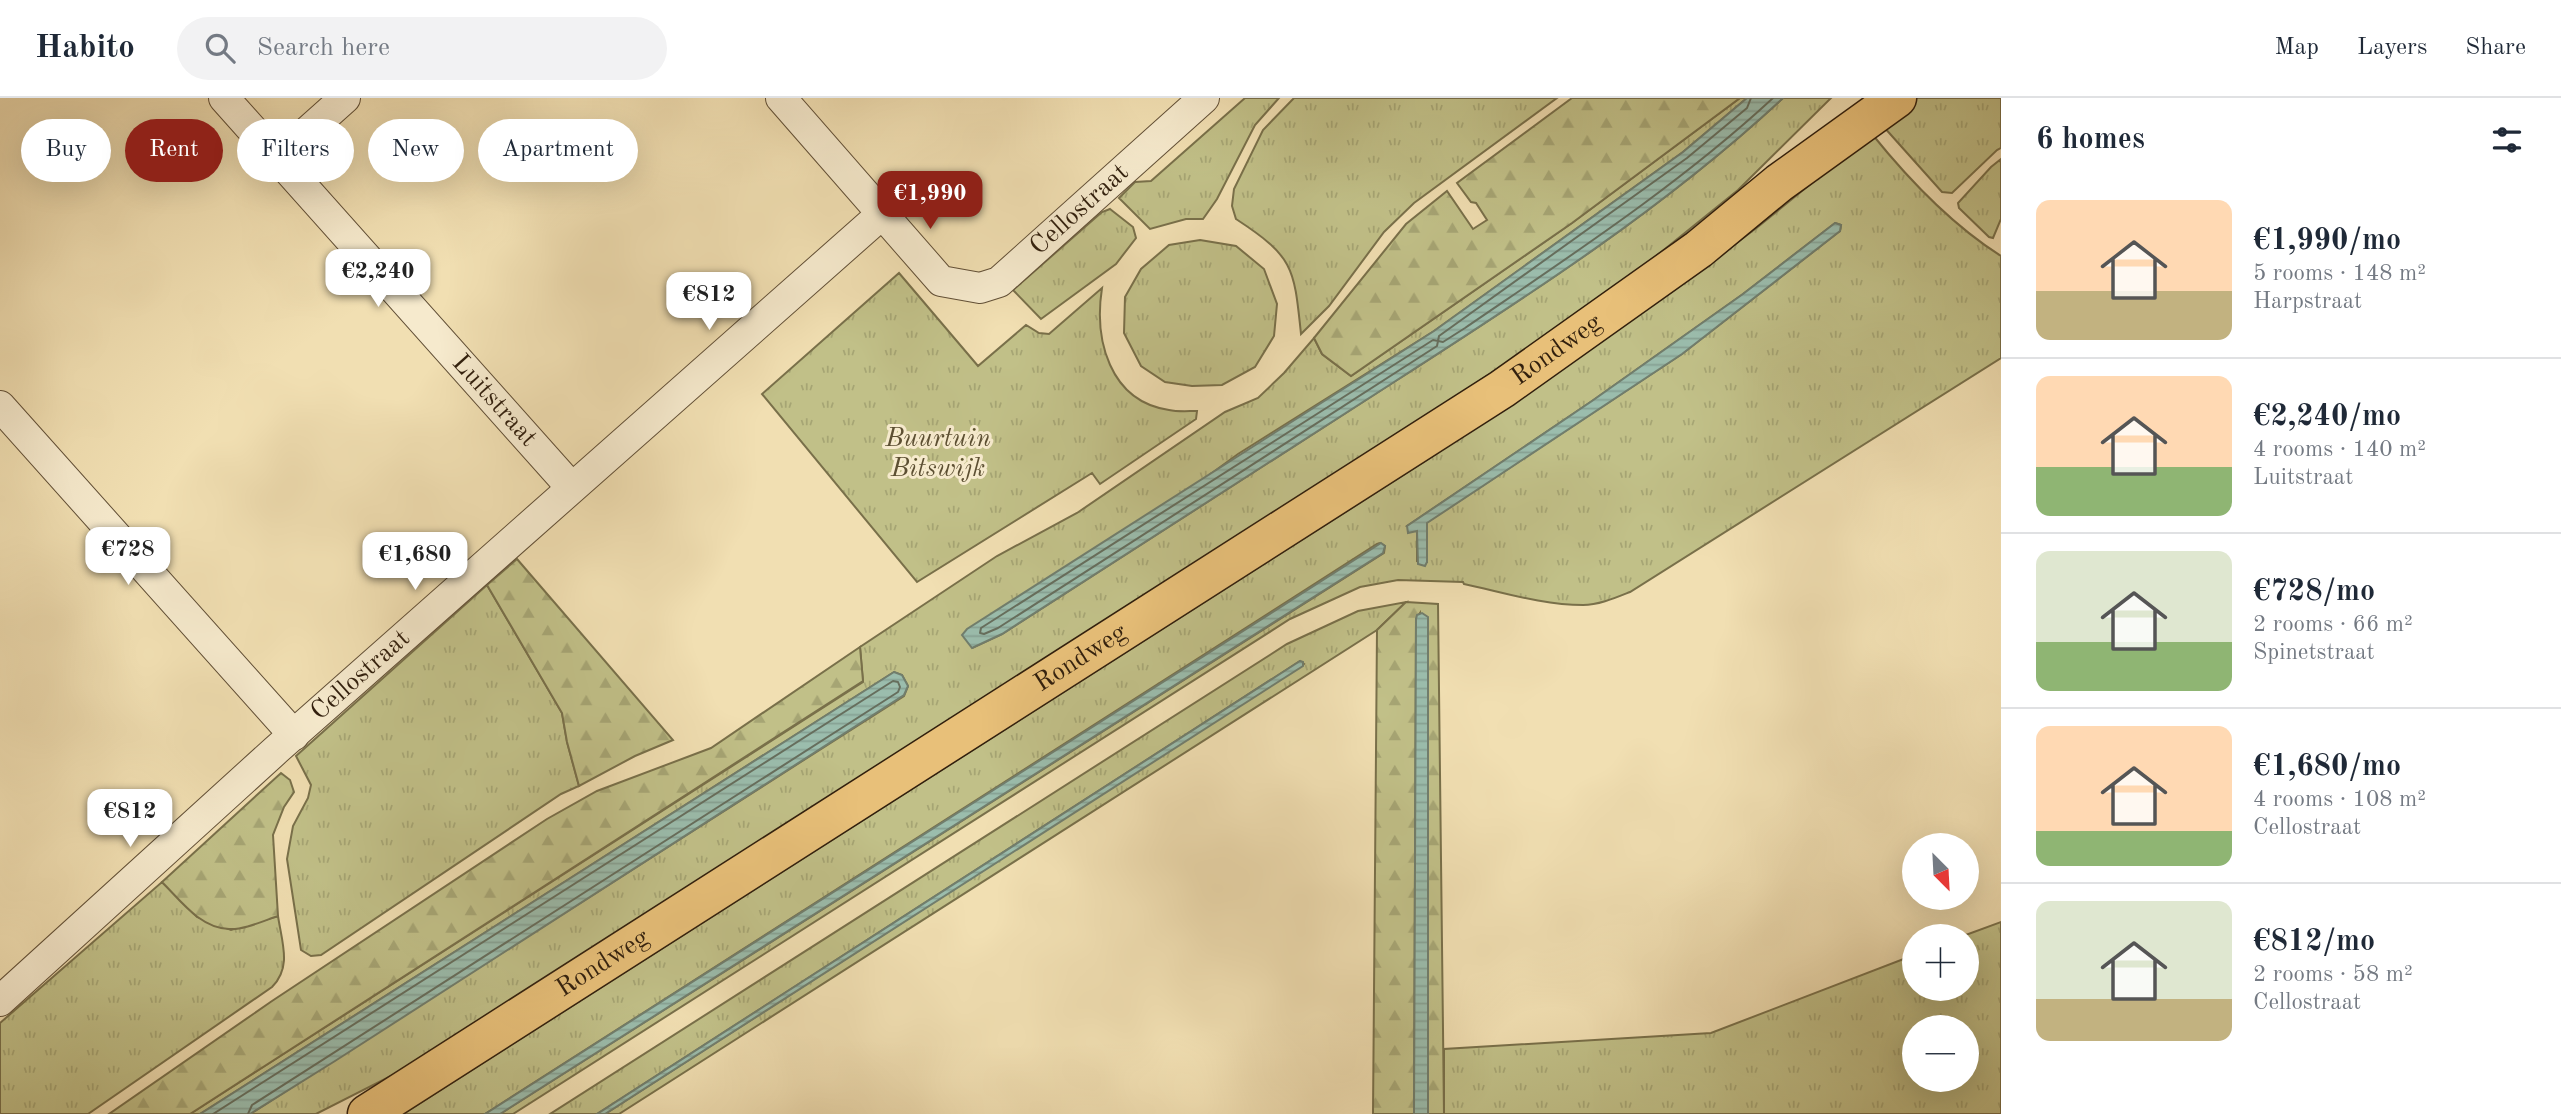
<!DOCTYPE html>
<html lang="en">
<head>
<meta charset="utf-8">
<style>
  :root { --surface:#fff; --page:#f2f2f3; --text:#1f2937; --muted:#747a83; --line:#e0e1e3; --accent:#8f2418 }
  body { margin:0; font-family:"Old Standard TT",serif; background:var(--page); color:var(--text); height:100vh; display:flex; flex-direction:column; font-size:26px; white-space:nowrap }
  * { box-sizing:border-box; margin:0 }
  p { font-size:23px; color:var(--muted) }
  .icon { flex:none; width:38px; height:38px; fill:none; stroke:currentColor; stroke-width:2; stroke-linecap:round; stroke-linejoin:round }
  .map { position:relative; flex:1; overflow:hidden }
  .side { display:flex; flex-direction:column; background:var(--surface); width:560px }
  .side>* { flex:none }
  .top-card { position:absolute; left:21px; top:21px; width:665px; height:63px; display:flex; gap:14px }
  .needle { width:46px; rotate:156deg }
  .controls { position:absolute; left:1902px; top:735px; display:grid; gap:14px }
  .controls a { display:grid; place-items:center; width:77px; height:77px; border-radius:50%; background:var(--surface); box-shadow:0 7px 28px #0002; font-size:35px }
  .price { position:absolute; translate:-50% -60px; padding:0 16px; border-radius:14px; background:#fff; color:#222; font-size:23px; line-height:46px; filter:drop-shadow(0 2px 4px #0008) }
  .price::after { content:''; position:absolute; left:50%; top:42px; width:21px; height:16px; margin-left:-10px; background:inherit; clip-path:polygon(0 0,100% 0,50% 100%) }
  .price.selected { background:var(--accent); color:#fff }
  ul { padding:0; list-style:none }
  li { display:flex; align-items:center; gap:21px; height:175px; padding:0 35px }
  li+li { border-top:2px solid var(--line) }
  li span { display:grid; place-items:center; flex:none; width:196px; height:140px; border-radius:14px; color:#555 }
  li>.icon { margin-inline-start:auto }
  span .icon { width:84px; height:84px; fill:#fffc; stroke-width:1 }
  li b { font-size:30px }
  h2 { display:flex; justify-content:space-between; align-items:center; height:84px; padding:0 35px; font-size:30px }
  .chip { padding:0 24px; border-radius:32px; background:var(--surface); box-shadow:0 7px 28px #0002; font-size:24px; line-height:63px }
  .chip.selected { background:var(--accent); color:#fff }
  header { display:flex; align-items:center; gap:42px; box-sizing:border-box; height:98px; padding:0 35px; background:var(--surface); border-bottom:2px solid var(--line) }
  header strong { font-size:33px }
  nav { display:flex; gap:38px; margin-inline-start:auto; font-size:24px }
  .search { width:490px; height:63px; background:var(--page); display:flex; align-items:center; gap:18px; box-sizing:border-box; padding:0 24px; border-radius:38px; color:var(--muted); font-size:26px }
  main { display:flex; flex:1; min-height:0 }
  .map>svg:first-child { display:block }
  .grass { fill:url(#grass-tufts); stroke:#79704a; stroke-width:2; fill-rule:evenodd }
  .forest { fill:url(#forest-firs); stroke:#79704a; stroke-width:2 }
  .water { fill:url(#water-rules); stroke:#717e6d; stroke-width:2 }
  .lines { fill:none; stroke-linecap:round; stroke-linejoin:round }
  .shore { stroke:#666e5d; stroke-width:2 }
  .minor-casing { stroke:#614f36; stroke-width:32 }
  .primary-casing { stroke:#311f0d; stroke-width:41 }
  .minor { stroke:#f6eacd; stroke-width:30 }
  .primary { stroke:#e8c079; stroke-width:38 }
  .labels { text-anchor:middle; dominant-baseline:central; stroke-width:6; stroke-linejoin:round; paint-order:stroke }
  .street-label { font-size:26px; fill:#311f0d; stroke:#f6eacd }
  .park-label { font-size:26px; font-style:italic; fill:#5c4f32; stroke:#f6eacd }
</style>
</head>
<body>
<header>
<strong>Habito</strong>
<div class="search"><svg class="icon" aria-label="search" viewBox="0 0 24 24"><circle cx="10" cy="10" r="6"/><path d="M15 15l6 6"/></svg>Search here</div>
<nav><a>Map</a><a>Layers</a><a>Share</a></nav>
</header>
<main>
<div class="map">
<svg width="2001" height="1016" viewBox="0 0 2001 1016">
  <defs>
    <pattern id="grass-tufts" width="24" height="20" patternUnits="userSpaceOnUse" patternTransform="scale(1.75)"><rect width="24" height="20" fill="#c1c088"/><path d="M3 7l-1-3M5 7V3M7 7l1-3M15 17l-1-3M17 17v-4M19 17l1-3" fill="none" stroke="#a6a574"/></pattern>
    <pattern id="forest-firs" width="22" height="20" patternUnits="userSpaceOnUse" patternTransform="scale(1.75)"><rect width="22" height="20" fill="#c1c088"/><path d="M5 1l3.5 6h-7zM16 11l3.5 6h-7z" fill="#a6a574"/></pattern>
    <pattern id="water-rules" width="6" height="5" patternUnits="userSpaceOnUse" patternTransform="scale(1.75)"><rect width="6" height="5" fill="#9bbdad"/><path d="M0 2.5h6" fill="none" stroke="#86a294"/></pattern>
  </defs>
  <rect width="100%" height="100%" fill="#f1dfb2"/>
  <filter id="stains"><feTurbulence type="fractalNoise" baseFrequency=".00286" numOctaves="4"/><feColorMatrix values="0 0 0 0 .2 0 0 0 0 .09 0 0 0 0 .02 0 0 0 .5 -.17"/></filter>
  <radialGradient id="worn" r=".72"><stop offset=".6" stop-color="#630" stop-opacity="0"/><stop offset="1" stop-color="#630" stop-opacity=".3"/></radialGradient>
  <path class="grass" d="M 1245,0 L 1279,0 L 1255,27 L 1217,101 L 1203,121 L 1186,121 L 1150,131 L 1119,100 L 1135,84 L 1151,83 Z
    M 1294,0 L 1557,0 L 1414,105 L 1384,134 L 1329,208 L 1301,236 C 1294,169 1294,159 1236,121 L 1232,108 L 1234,91 L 1263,32 Z
    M 1740,0 L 1747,0 L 1683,54 L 1434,233 L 1238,356 L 972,550 L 1002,536 C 1132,452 1263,368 1394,284 C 1528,198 1666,109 1783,0 L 1831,0 L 1738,92 L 1629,180 L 1538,244 L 1319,389 L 393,977 L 316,1016 L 250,1016 L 904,598 L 908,588 L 902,577 L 894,574 L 200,1016 L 190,1016 L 863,584 L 860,549 L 997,458 L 1077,415 L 1225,314 L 1258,300 L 1284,275 L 1314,240 L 1322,256 L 1351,278 L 1572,125 Z
    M 1917,0 L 2001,0 L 2001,50 L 1997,52 L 1952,95 L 1942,94 L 1883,28 Z
    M 1872,36 C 1909,82 1952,127 2001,158 L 2001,260 L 1630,494 C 1615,500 1599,507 1583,507 C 1543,507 1502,494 1464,486 L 1463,484 L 1398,482 L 1360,489 L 1290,521 L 513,1016 L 500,1016 L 1384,455 L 1385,448 L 1380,445 L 1377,446 L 485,1016 L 403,1016 L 1433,358 L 1673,193 L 1759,128 ZM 1835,125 L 1841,127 L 1840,133 L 1682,256 L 1426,425 L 1427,464 L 1417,463 L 1417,432 L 1407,428 L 1592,303 L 1743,196 Z
    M 2001,61 L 2001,121 L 1993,140 L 1989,139 L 1959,110 L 1958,105 L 1991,69 Z
    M 1110,111 L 1133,129 L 1136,140 L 1116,166 L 1041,221 L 1013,192 L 1102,114 Z
    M 1200,142 L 1236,148 L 1264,171 L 1277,206 L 1274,238 L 1255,269 L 1222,287 L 1192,288 L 1165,284 L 1141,268 L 1124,235 L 1125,199 L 1141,171 L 1169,147 Z
    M 899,175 L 978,268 L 1026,227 L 1039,235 L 1049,236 L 1102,190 C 1094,241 1109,303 1169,312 C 1178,314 1188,313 1197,313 L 1196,321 L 1100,386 L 1092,375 L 917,484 L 762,296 Z
    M 487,487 L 562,615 L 567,644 L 579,688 L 561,696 L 321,857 L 311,858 L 301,852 L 287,761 L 293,728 L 308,700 L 311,687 L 296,658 Z
    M 1406,504 L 1377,532 L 619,1016 L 605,1016 L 1304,566 L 1300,563 L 597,1016 L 550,1016 L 1287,546 L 1358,513 Z
    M 162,784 L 197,819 L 231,832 L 278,818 C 282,845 292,869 272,889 L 88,1016 L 0,1016 L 0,925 Z
    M 2001,824 L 2001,1016 L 1444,1016 L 1444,951 L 1711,935 L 1914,857 L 1914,891 L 1967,891 L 1967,838 L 1963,838 ZM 1914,929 L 1967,929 L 1967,982 L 1914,982 Z"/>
  <path class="forest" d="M 1572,0 L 1740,0 L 1572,125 L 1351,278 L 1322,256 L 1314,240 L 1406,126 L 1447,93 L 1473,131 L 1487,122 L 1476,105 L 1471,104 L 1457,85 Z
    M 517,461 L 673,642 L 635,658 L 579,688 L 567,644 L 562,615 L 487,487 Z
    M 1406,504 L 1438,506 L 1444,1016 L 1428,1016 L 1420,515 L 1416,521 L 1414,1016 L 1373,1016 L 1377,532 Z
    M 860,549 L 863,583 L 190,1016 L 109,1016 L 272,903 L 547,721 L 597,693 L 711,650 Z
    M 281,675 L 290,682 L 294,694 L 284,709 L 273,737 L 278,818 C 263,823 244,832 229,831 C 200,830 181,803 162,784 Z"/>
  <path class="water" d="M 1747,0 L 1783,0 C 1666,109 1528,198 1394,284 C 1263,368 1132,452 1002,536 L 972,550 L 962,537 L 967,531 L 1434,233 L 1683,54 Z
    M 1835,125 L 1841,127 L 1840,133 L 1682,256 L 1427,425 L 1427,464 L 1425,468 L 1418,466 L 1417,433 L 1408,435 L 1407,428 L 1592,303 L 1743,196 Z
    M 1381,445 L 1385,448 L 1383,455 L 500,1016 L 485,1016 Z
    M 1422,515 L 1428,519 L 1428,1016 L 1414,1016 L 1416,521 L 1417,517 Z
    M 1300,563 L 1303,564 L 1303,568 L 605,1016 L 597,1016 Z
    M 894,574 L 902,577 L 908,588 L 904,597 L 335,963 L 250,1016 L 200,1016 Z"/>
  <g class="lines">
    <path class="shore" d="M 1751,0 L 1747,10 L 1687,60 L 1439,238 L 1438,243 L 1433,242 L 981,530 L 980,535 L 984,536 L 998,530 L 1437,248 L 1438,243 L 1443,244 L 1465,230 C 1570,158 1679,87 1773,0
      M 213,1016 L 893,583 L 898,584 L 900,589 L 898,594 L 252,1007 L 248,1016"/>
    <defs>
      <g id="minor">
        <path id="s1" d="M 224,0 L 571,389"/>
        <path id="s2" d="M 781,0 L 941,183 L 980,190 L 999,184 L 1204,0"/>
        <path d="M 278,60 L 345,0"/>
        <path d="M 0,308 L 294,637"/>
        <path id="s3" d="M 0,903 L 276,652 L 882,116"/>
      </g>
      <g id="primary">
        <path id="s4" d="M 367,1016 L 1502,291 L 1699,151 L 1779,85 L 1897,0"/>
      </g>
    </defs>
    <use href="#minor" class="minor-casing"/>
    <use href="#primary" class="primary-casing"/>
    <use href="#minor" class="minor"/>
    <use href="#primary" class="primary"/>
  </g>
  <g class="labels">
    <g class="street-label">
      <text stroke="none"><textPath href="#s2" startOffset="411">Cellostraat</textPath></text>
      <text stroke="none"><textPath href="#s4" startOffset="1414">Rondweg</textPath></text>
      <text stroke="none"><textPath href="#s1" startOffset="406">Luitstraat</textPath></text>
      <text stroke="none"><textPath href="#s4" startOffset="847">Rondweg</textPath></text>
      <text stroke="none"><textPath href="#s3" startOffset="486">Cellostraat</textPath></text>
      <text stroke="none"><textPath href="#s4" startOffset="280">Rondweg</textPath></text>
    </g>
    <g class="park-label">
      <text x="938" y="341">Buurtuin<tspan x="938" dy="30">Bitswijk</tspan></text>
    </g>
  </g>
  <rect width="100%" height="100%" filter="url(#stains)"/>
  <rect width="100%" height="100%" fill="url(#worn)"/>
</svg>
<div class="controls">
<a><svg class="needle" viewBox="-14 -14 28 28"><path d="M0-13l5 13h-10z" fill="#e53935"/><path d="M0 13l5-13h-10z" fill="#747a83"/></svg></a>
<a>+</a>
<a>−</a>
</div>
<b class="price selected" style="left:930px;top:133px">€1,990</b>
<b class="price" style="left:378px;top:211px">€2,240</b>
<b class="price" style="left:709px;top:234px">€812</b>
<b class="price" style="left:128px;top:489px">€728</b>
<b class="price" style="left:415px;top:494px">€1,680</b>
<b class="price" style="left:130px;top:751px">€812</b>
<div class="top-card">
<a class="chip">Buy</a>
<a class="chip selected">Rent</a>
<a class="chip">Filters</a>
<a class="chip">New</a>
<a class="chip">Apartment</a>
</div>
</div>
<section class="side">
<h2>6 homes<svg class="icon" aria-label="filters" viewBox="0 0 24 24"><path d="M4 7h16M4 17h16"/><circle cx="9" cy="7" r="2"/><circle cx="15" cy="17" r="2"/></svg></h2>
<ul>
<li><span style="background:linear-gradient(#ffd9b3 65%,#c2b280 0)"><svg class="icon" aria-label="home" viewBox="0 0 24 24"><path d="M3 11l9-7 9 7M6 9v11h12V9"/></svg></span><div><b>€1,990/mo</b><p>5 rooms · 148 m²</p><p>Harpstraat</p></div></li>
<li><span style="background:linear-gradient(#ffd9b3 65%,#8fb573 0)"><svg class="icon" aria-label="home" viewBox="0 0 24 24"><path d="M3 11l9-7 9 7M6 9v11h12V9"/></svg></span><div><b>€2,240/mo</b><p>4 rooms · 140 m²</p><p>Luitstraat</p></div></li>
<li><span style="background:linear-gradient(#dfe7d0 65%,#8fb573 0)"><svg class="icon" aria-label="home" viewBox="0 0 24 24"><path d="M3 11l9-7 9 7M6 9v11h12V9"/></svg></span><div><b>€728/mo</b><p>2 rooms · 66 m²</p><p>Spinetstraat</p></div></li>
<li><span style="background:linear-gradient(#ffd9b3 75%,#8fb573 0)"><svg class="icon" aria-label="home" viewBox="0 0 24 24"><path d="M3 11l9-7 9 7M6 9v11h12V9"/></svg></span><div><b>€1,680/mo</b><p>4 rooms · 108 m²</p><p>Cellostraat</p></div></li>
<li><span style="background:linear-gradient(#dfe7d0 70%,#c2b280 0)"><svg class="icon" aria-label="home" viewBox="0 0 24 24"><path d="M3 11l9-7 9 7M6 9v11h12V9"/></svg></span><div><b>€812/mo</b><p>2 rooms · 58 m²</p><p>Cellostraat</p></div></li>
</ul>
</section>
</main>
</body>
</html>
